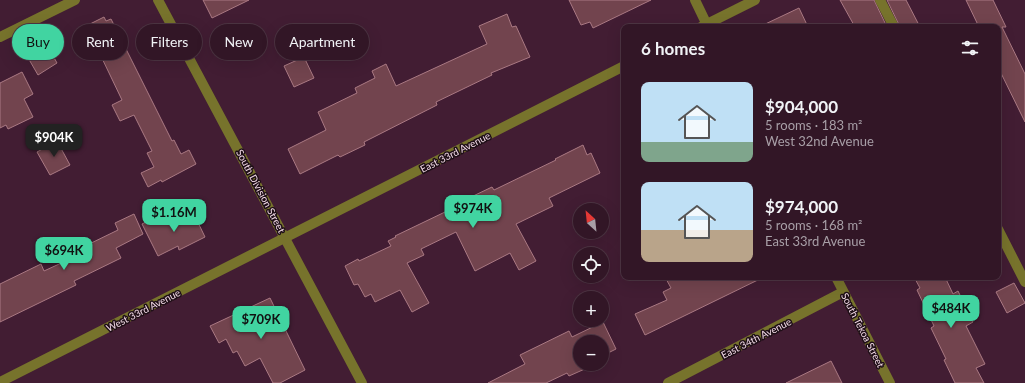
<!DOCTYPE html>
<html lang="en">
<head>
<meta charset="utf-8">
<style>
  :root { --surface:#321626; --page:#3d2332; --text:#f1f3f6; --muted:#a89fa7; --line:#4d3543; --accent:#41d4a1 }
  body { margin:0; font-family:Lato,sans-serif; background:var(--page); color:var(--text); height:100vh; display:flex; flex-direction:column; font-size:15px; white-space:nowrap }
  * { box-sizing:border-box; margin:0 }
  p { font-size:13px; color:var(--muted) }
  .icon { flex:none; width:22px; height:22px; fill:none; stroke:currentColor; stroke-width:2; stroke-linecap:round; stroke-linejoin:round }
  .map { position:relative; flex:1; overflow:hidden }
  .drawer { position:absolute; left:621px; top:24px; width:380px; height:256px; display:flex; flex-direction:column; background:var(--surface); border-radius:8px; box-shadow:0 4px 16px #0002,0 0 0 1px var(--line) }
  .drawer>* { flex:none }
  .banner { position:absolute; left:12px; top:24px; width:380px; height:36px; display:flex; gap:8px }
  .needle { width:26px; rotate:333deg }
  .buttons { position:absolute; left:573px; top:203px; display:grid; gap:8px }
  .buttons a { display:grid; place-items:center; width:36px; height:36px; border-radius:50%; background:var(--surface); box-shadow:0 4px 16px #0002,0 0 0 1px var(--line); font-size:20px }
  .price { position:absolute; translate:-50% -34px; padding:0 9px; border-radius:8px; background:var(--accent); color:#111; font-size:13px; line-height:26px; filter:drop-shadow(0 1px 2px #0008) }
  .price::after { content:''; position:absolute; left:50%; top:24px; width:12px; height:9px; margin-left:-6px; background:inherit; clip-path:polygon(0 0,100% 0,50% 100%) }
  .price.selected { background:#222; color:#fff }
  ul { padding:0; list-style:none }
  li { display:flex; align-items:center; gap:12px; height:100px; padding:0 20px }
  li span { display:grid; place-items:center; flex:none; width:112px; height:80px; border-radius:8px; color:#555 }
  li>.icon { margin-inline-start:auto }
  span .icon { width:48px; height:48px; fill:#fffc; stroke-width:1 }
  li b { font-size:17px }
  h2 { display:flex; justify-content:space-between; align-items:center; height:48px; padding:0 20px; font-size:17px }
  .pill { padding:0 14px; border-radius:18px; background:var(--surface); box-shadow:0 4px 16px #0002,0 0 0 1px var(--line); font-size:14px; line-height:36px }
  .pill.selected { background:var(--accent); color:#111 }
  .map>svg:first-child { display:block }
  .building { fill:#72444e; stroke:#aa7983 }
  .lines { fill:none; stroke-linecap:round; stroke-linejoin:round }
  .minor { stroke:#77732c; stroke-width:10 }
  .labels { text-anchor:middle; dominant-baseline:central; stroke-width:3; stroke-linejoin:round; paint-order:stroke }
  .street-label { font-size:10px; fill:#f4dce8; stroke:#1e0e17 }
</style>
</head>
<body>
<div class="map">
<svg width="1025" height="383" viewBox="0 0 1025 383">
  <rect width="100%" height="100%" fill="#421d33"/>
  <path class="building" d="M 203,0 L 249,0 L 212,18 Z
    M 569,0 L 651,0 L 593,28 L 590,22 L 581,25 Z
    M 840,0 L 874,0 L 887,27 L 855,27 Z
    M 887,0 L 906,0 L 920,27 L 900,27 Z
    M 966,0 L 993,0 L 1006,27 L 1002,27 L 1025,74 L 1025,122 L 998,67 L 998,27 L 979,27 Z
    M 799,8 L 808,27 L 759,27 Z
    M 507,14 L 512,27 L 516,26 L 530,57 L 491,73 L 492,75 L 436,102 L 437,105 L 364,142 L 365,145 L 340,157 L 338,155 L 300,174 L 288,149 L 326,130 L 318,112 L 357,93 L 355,88 L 375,78 L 372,71 L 386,64 L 396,86 L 487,44 L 479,26 Z
    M 104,17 L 106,21 L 111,19 L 172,141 L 174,140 L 181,154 L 189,150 L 196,164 L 162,182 L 161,180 L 148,187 L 141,173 L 154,167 L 147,153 L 152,151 L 134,115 L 120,121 L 112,105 L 122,100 L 99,52 L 93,55 L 80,29 Z
    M 47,45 L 57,63 L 38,75 L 27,56 Z
    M 304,57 L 314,78 L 294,87 L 284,66 Z
    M 22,72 L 33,94 L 24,99 L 33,117 L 8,129 L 6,125 L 0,128 L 0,83 Z
    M 57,141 L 70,165 L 50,175 L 37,152 Z
    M 583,145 L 587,155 L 591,153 L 600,173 L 549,198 L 553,206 L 516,224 L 536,261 L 519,270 L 510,253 L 475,271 L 456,232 L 421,249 L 424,255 L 407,263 L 429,303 L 412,312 L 400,290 L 375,302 L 371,294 L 365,297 L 358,284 L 354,285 L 345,266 L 358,259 L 359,261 L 391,246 L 388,241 L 396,237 L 395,236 L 470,200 L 469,198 L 492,187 L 494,190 L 556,160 L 555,159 Z
    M 192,210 L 205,237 L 179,250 L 178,246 L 158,256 L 142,224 L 158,216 L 162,224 Z
    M 134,214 L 143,234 L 116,248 L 121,258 L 74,281 L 76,285 L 0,322 L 0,284 L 41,264 L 44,271 L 83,253 L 81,248 L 118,230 L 115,223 Z
    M 665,277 L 764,277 L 645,335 L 635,314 L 667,300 L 663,292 L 671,288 Z
    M 914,277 L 945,277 L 953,294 L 958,291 L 973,322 L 966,326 L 985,364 L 976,368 L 984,383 L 955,383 L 944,360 L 946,359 L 931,328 L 934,326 L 917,290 L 920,288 Z
    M 1014,283 L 1025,303 L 1007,313 L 996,292 Z
    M 270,298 L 305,370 L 280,383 L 273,383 L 260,358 L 245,366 L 237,351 L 233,353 L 226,339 L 219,343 L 210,326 Z
    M 603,322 L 616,349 L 602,356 L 602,342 L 580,342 L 580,364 L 585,364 L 587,368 L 569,376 L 567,373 L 546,383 L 488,383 L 525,364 L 520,355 L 569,331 L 572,337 Z
    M 831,361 L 842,383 L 786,383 Z"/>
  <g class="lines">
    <path class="minor" d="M 158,0 L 362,383
      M 695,0 L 708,27
      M 880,0 L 894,27
      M 701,27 L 755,0
      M 0,37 L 75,0
      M 998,229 L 1025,282
      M 836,277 L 890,383
      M 0,382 L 624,66
      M 668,383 L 843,292"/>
  </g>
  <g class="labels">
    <g class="street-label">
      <text transform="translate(455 152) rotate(-27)">East 33rd Avenue</text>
      <text transform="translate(261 191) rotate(62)">South Division Street</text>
      <text transform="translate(143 310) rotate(-27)">West 33rd Avenue</text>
      <text transform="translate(863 330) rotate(63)">South Tekoa Street</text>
      <text transform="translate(756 338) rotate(-27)">East 34th Avenue</text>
    </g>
  </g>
</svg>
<div class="buttons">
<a><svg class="needle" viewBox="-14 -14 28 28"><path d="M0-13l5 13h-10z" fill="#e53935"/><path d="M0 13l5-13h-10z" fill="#a89fa7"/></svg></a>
<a><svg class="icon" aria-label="locate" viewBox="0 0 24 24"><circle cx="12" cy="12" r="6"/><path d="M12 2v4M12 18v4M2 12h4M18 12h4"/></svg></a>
<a>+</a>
<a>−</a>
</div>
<b class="price selected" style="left:54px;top:158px">$904K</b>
<b class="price" style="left:473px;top:229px">$974K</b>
<b class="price" style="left:174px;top:233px">$1.16M</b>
<b class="price" style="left:64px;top:271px">$694K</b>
<b class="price" style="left:951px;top:329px">$484K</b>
<b class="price" style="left:261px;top:340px">$709K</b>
<div class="banner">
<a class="pill selected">Buy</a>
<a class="pill">Rent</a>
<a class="pill">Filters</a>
<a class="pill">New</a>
<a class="pill">Apartment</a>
</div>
<section class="drawer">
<h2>6 homes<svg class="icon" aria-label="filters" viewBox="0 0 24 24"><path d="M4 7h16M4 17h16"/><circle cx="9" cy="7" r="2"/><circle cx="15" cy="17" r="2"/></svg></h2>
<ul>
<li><span style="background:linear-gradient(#bfe0f5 75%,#7fa58c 0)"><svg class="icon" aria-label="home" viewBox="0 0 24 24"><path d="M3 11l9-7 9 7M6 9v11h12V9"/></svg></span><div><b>$904,000</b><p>5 rooms · 183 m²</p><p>West 32nd Avenue</p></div></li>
<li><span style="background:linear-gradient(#bfe0f5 60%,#b9a48a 0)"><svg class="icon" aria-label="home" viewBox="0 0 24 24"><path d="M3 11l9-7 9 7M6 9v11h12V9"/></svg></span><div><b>$974,000</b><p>5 rooms · 168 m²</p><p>East 33rd Avenue</p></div></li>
</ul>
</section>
</div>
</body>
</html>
